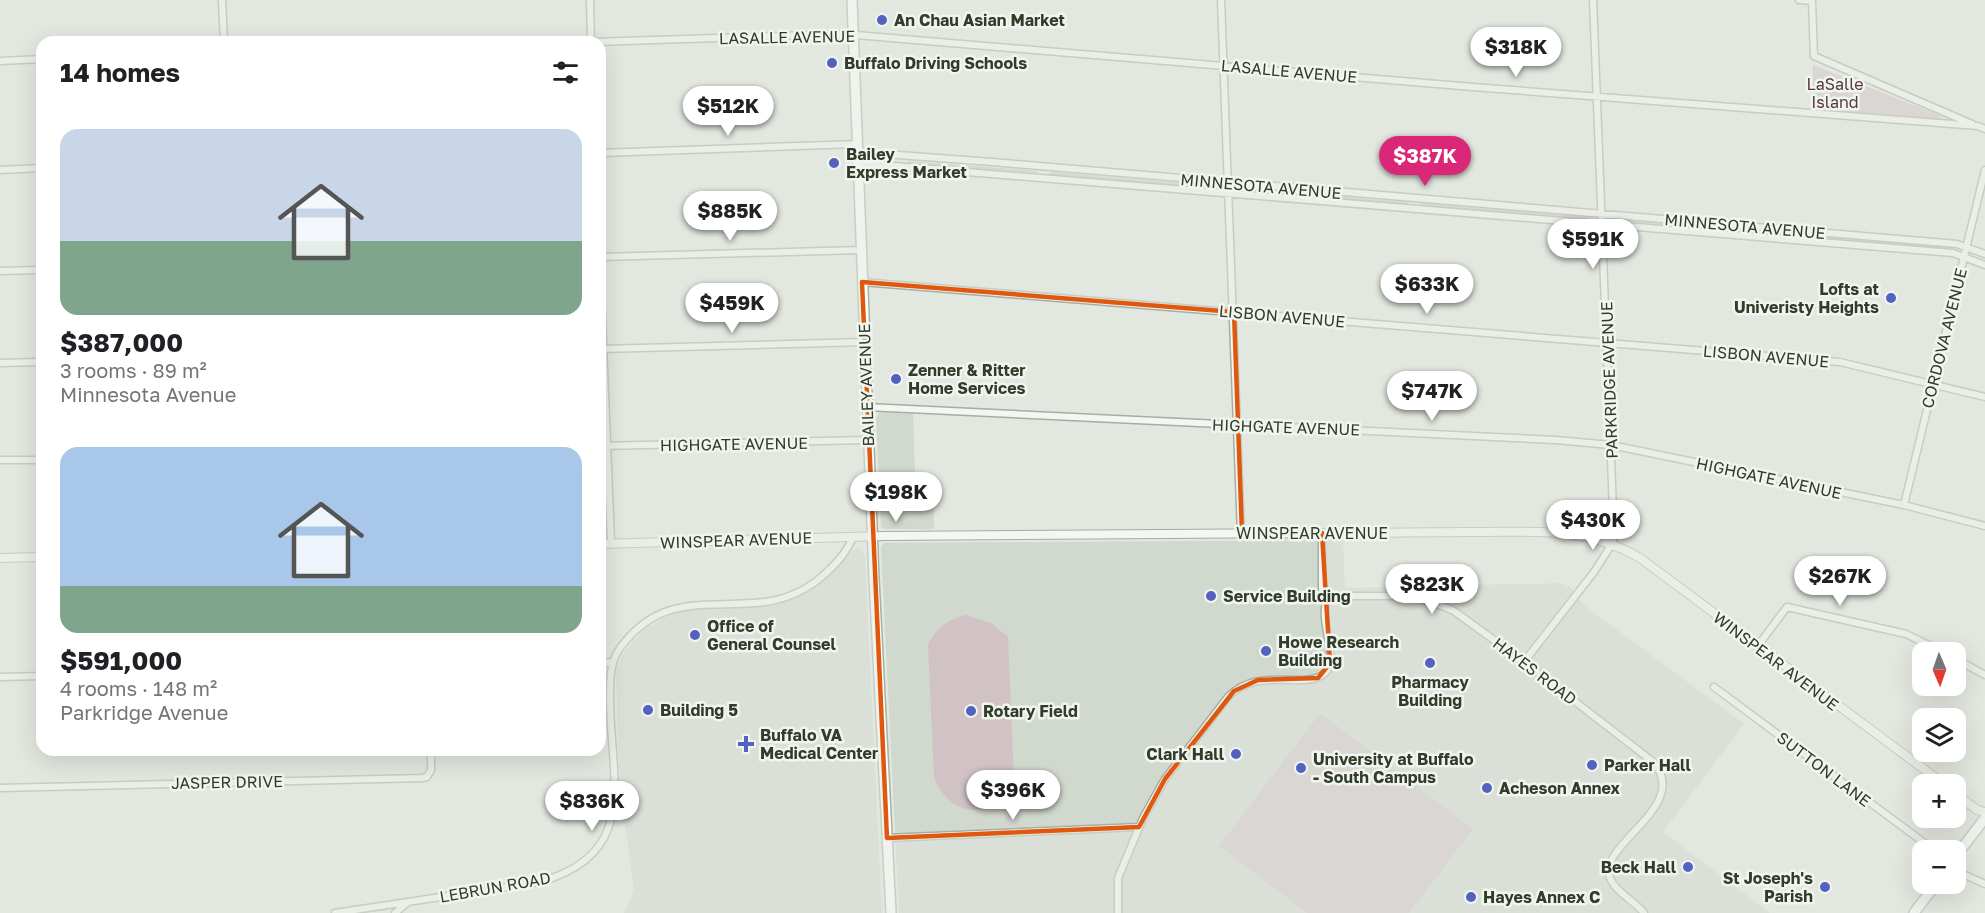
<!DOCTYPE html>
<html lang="en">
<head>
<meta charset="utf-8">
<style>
  :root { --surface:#fff; --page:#f6f6f6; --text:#202124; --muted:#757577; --accent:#db2777 }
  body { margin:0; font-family:"Golos Text",sans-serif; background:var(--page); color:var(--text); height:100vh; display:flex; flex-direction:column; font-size:22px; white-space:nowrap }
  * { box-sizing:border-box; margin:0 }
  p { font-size:20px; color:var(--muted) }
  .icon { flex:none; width:33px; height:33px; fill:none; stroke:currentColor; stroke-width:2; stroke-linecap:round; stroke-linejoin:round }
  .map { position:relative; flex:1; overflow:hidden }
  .sheet { position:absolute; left:36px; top:36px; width:570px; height:720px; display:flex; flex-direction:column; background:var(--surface); border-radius:18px; box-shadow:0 6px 24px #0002 }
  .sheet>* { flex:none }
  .needle { width:39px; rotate:178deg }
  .buttons { position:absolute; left:1912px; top:642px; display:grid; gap:12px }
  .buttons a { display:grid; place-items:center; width:54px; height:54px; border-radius:12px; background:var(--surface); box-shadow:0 6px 24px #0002; font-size:30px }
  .price { position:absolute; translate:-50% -51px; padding:0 14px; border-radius:21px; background:#fff; color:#222; font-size:20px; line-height:39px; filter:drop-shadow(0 2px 3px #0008) }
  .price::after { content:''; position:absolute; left:50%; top:36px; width:18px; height:14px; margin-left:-9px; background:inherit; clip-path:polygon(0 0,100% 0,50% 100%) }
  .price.selected { background:var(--accent); color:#fff }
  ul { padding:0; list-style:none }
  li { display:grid; align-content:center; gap:12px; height:318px; padding:0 24px }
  li span { display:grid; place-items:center; height:186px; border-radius:18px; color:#555 }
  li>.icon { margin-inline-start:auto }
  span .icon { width:108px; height:108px; fill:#fffc; stroke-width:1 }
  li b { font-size:26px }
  h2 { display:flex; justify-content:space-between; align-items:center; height:72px; padding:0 24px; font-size:26px }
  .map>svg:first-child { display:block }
  .built { fill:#d1d8ce }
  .green { fill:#d0c2c5 }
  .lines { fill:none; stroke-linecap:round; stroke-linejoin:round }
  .minor-casing { stroke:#a6ada1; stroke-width:9 }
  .tertiary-casing { stroke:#a6ada1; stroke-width:10 }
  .primary-casing { stroke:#a7b1a0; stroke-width:12 }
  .minor { stroke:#f3f6f2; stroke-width:6 }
  .tertiary { stroke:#f3f6f2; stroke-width:8 }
  .primary { stroke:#fff; stroke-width:9 }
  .marked { fill:none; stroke:#df580e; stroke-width:4.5; stroke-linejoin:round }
  .poi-dot { fill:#5362be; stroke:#f1f5ef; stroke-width:2 }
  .labels { text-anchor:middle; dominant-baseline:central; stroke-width:5; stroke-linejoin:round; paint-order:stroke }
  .poi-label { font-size:16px; font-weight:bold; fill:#313c2a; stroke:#f1f5ef; text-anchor:start }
  .street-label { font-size:16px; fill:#313c2a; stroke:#f1f5ef }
  .park-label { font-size:16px; fill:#56393e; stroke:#f1f5ef }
</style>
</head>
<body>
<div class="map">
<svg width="1985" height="913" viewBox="0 0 1985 913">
  <rect width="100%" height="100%" fill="#e2e7df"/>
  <path class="built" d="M 880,412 L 913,414 L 915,474 L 933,475 L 934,529 L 886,529 L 881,527 L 876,418 Z
    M 1343,540 L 1345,588 L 1562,583 L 1571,588 L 1585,606 L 1744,724 L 1663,832 L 1770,913 L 899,913 L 881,547 L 884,543 Z
    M 858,548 L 862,550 L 865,558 L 882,913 L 624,913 L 634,891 L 621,795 L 619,765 L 616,671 L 624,652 L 644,629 L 671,613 L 691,609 L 769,605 L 793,598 L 821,583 L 835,571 L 853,550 Z"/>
  <path class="green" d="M 1813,65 L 1941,116 L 1940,119 L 1812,109 Z
    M 908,161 L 1037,171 L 1038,173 L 908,164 Z
    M 1051,172 L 1216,186 L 1217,188 L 1216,189 L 1050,175 L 1049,174 Z
    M 1241,188 L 1407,202 L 1409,203 L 1407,205 L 1241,191 Z
    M 1421,203 L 1587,216 L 1589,218 L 1587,220 L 1421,206 L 1419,204 Z
    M 1619,219 L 1779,232 L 1780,234 L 1779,235 L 1618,222 L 1617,220 Z
    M 1793,233 L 1953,246 L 1954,248 L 1952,250 L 1792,236 L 1791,235 Z
    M 966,615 L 991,623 L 1008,637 L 1014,781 C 994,821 950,819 934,777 L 928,645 C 937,627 947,620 966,615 Z
    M 1320,713 L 1473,829 L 1409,913 L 1307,913 L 1219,846 Z"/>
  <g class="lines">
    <defs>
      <path id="minor" d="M 222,0 L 224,42
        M 590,0 L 591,42
        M 1221,0 L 1241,534
        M 1799,0 L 1812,1 L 1814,56 L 1972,124
        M 592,42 L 844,34 L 1473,87 L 1978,126 L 1985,129
        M 0,61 L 42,59
        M 858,152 L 992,162 L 1957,244 L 1985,254
        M 600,153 L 857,144
        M 858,163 L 1953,253 L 1985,265
        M 0,170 L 42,168
        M 600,257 L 861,250
        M 600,268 L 611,543
        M 0,271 L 42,270
        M 862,282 L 1840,362 L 1985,397
        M 601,349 L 865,342
        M 0,363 L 42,362
        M 867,407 L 1556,440 L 1611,445 L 1904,505 L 1985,526
        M 600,446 L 868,440
        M 0,460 L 42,460
        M 1904,505 L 1985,170
        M 1322,533 L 1322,589 L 1327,600
        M 1327,600 L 1339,596 L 1407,596 L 1430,601 L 1454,611 L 1524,662 L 1652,761 C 1693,804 1602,842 1609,875 C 1613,891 1635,901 1644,913
        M 1757,647 L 1787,607 L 1906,634 L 1943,652
        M 1956,659 L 1985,675
        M 1524,662 L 1594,572 L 1612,544 L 1614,536 L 1593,0
        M 600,663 L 613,662
        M 0,677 L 42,676
        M 1714,687 L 1934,850
        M 0,788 L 421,778 L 427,777 L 431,770 L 431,750
        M 887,838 L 1139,827
        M 1956,871 L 1985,884
        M 335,913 L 540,882 C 643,853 609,775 610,696 C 610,679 610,662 620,648 C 661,592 707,609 765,602 C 788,599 810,588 826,573 C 838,562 847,552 853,537
        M 395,913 L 407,903
        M 1118,913 L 1118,878 L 1143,818 L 1165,779 L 1228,697 C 1258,665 1306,691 1325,673 C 1340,659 1318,621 1327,600"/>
      <path id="tertiary" d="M 600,544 L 883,536 L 1474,532 C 1536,532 1585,526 1640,558 L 1944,784
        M 0,558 L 42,557
        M 1956,794 L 1977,810 L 1985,812"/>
      <path id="primary" d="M 852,0 L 874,579 L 891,913
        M 1956,856 L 1985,818
        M 1914,913 L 1936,884"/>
    </defs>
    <use href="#minor" class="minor-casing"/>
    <use href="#tertiary" class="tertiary-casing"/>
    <use href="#primary" class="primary-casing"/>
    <use href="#minor" class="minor"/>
    <use href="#tertiary" class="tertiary"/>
    <use href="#primary" class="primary"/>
  </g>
  <path d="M0 0H1985V913H0ZM 862,282 L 1234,312 L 1242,534 L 1322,533 L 1330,663 L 1318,678 L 1258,680 L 1234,691 L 1165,779 L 1139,827 L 887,838 Z" fill="#e2e7df" fill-opacity=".55" fill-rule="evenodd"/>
  <path class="marked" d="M 862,282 L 1234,312 L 1242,534 L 1322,533 L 1330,663 L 1318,678 L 1258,680 L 1234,691 L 1165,779 L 1139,827 L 887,838 Z"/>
  <g class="poi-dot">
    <circle cx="882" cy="20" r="6"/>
    <circle cx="832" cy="63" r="6"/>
    <circle cx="834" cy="163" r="6"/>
    <circle cx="1891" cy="298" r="6"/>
    <circle cx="896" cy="379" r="6"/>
    <circle cx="1211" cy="596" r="6"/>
    <circle cx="695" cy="635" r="6"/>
    <circle cx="1266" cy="651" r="6"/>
    <circle cx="1430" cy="663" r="6"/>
    <circle cx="648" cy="710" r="6"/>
    <circle cx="971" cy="711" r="6"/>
    <path d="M743 735h6v6h6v6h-6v6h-6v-6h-6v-6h6z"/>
    <circle cx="1236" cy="754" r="6"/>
    <circle cx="1592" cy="765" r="6"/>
    <circle cx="1301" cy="768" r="6"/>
    <circle cx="1487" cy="788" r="6"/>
    <circle cx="1688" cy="867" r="6"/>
    <circle cx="1825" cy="887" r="6"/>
    <circle cx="1471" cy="897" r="6"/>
  </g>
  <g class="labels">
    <g class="poi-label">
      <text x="894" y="20">An Chau Asian Market</text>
      <text x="844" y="63">Buffalo Driving Schools</text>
      <text x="846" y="154">Bailey<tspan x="846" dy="18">Express Market</tspan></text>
      <text x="1879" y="289" text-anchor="end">Lofts at<tspan x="1879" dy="18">Univeristy Heights</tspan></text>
      <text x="908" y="370">Zenner &amp; Ritter<tspan x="908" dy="18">Home Services</tspan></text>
      <text x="1223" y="596">Service Building</text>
      <text x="707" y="626">Office of<tspan x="707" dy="18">General Counsel</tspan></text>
      <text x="1278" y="642">Howe Research<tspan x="1278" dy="18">Building</tspan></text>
      <text x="1430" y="682" text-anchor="middle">Pharmacy<tspan x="1430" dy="18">Building</tspan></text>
      <text x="660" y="710">Building 5</text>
      <text x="983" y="711">Rotary Field</text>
      <text x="760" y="735">Buffalo VA<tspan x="760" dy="18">Medical Center</tspan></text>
      <text x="1224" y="754" text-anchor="end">Clark Hall</text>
      <text x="1313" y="759">University at Buffalo<tspan x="1313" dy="18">- South Campus</tspan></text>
      <text x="1604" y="765">Parker Hall</text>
      <text x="1499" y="788">Acheson Annex</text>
      <text x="1676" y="867" text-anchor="end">Beck Hall</text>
      <text x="1813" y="878" text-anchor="end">St Joseph's<tspan x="1813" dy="18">Parish</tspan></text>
      <text x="1483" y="897">Hayes Annex C</text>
    </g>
    <g class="street-label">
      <text transform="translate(787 37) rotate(-1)">LASALLE AVENUE</text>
      <text transform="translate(1289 71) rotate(5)">LASALLE AVENUE</text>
      <text transform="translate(1261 186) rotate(5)">MINNESOTA AVENUE</text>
      <text transform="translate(1745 226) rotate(5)">MINNESOTA AVENUE</text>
      <text transform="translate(1282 316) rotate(5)">LISBON AVENUE</text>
      <text transform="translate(1944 338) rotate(-76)">CORDOVA AVENUE</text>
      <text transform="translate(1766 356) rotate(5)">LISBON AVENUE</text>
      <text transform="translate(1609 380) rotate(-92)">PARKRIDGE AVENUE</text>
      <text transform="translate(866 385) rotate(-92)">BAILEY AVENUE</text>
      <text transform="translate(1286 427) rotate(2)">HIGHGATE AVENUE</text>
      <text transform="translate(734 444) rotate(-1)">HIGHGATE AVENUE</text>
      <text transform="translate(1769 478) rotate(12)">HIGHGATE AVENUE</text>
      <text x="1312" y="533">WINSPEAR AVENUE</text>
      <text transform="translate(736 540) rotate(-2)">WINSPEAR AVENUE</text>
      <text transform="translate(1776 661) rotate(37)">WINSPEAR AVENUE</text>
      <text transform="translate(1535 671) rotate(37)">HAYES ROAD</text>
      <text transform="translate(1824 769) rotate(37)">SUTTON LANE</text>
      <text transform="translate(227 782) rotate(-1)">JASPER DRIVE</text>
      <text transform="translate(495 887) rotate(-10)">LEBRUN ROAD</text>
    </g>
    <g class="park-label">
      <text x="1835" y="84">LaSalle<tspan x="1835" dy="18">Island</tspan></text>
    </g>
  </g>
</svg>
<div class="buttons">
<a><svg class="needle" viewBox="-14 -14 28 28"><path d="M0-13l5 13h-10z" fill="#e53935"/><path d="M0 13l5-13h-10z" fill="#757577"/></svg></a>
<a><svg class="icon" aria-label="layers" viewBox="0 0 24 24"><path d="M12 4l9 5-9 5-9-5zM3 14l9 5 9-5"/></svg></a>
<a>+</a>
<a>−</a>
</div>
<b class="price" style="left:1516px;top:78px">$318K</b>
<b class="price" style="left:728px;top:137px">$512K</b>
<b class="price selected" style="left:1425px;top:187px">$387K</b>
<b class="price" style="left:730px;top:242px">$885K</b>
<b class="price" style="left:1593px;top:270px">$591K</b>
<b class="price" style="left:1427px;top:315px">$633K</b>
<b class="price" style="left:732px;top:334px">$459K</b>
<b class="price" style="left:1432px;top:422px">$747K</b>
<b class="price" style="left:896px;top:523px">$198K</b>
<b class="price" style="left:1593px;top:551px">$430K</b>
<b class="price" style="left:1840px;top:607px">$267K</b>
<b class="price" style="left:1432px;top:615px">$823K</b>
<b class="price" style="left:1013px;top:821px">$396K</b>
<b class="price" style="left:592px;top:832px">$836K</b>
<section class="sheet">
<h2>14 homes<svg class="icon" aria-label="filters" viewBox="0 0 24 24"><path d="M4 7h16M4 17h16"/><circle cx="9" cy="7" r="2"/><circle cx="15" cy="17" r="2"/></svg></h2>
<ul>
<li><span style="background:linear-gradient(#c9d6e8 60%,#7fa58c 0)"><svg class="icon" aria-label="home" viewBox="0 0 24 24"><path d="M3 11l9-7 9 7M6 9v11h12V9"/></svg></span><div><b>$387,000</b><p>3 rooms · 89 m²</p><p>Minnesota Avenue</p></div></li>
<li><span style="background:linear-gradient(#a9c7e8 75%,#7fa58c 0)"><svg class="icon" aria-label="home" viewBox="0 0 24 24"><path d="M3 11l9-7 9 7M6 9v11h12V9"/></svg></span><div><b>$591,000</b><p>4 rooms · 148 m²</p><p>Parkridge Avenue</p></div></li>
</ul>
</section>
</div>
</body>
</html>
